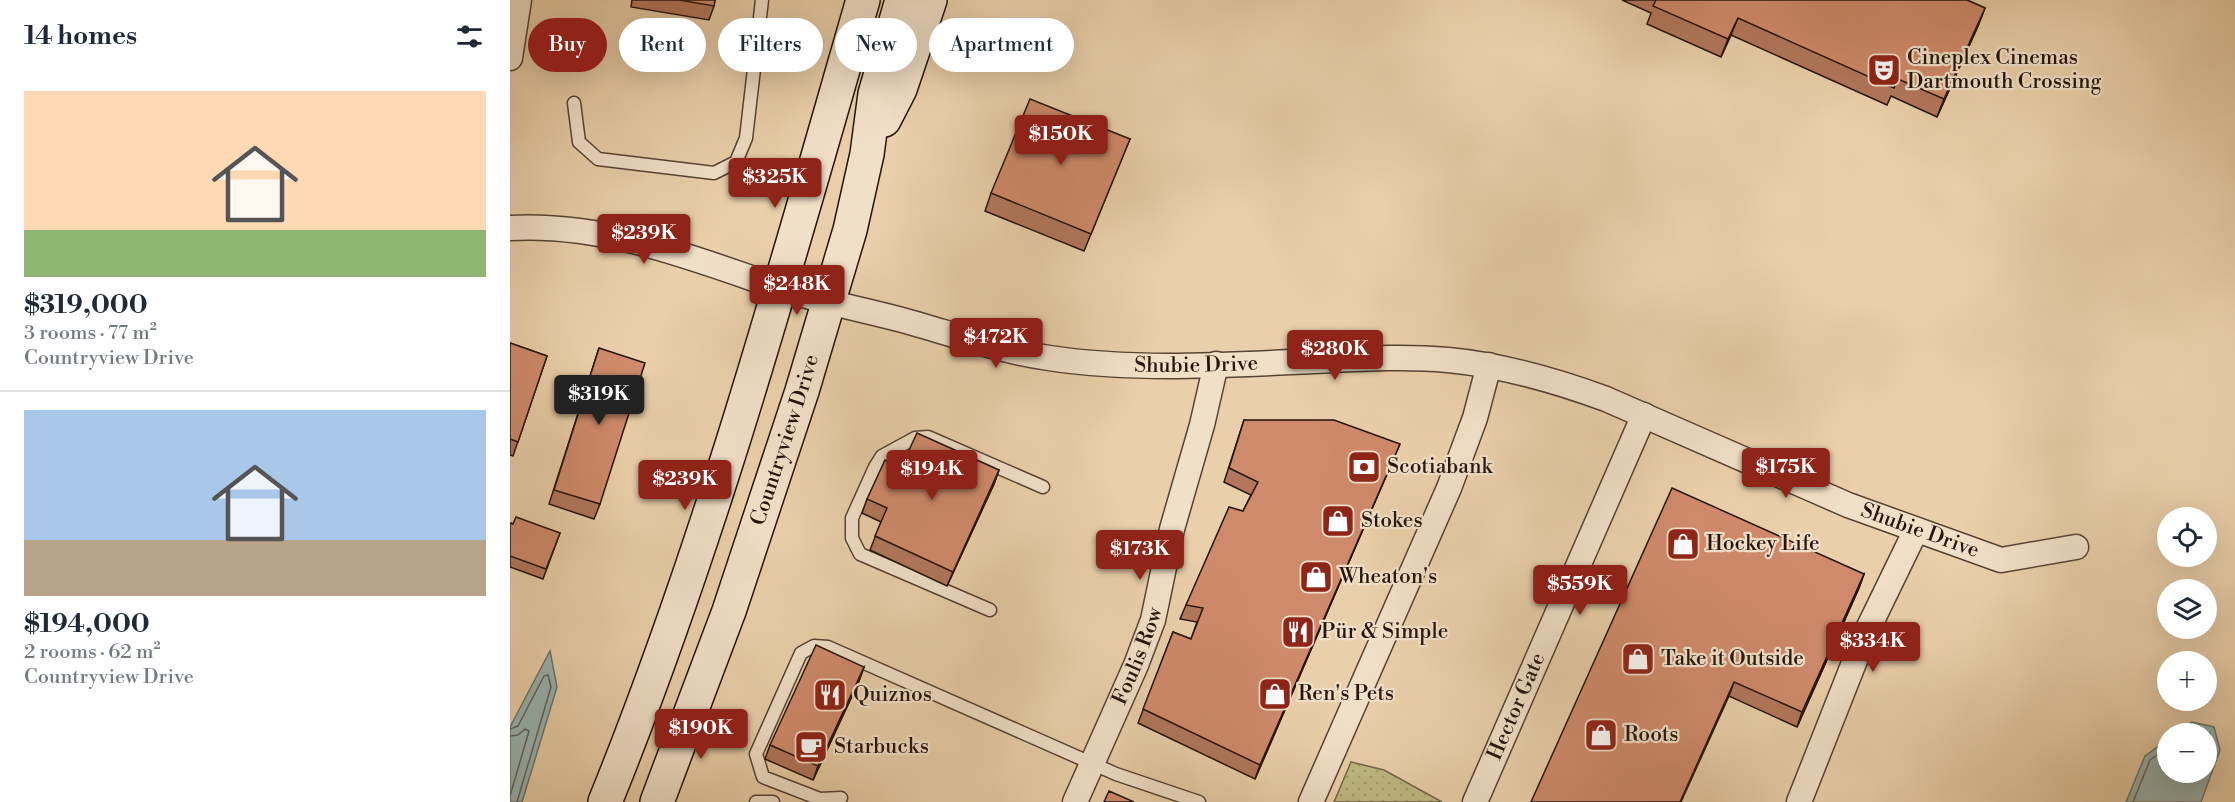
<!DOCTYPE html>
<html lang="en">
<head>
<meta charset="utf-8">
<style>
  :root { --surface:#fff; --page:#f2f2f3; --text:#1f2937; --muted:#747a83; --line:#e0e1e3; --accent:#8f2418 }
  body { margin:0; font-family:"Libre Bodoni",serif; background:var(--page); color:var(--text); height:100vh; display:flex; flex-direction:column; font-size:22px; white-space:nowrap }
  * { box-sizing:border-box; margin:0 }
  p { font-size:20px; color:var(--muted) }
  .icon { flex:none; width:33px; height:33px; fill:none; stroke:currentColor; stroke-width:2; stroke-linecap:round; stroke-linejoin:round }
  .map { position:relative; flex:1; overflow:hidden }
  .drawer { display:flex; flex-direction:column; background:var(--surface); width:510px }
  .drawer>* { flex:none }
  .top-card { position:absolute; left:18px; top:18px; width:570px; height:54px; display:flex; gap:12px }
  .tools { position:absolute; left:1647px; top:507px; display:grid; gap:12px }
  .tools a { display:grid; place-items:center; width:60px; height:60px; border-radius:50%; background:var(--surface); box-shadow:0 6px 24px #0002; font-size:30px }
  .price { position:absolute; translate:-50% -51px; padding:0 14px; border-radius:6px; background:var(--accent); color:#fff; font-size:20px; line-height:39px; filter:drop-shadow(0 2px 3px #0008) }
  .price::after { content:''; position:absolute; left:50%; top:36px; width:18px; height:14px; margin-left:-9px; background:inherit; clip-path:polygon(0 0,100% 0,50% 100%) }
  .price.active { background:#222; color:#fff }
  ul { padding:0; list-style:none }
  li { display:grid; align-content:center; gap:12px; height:318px; padding:0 24px }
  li+li { border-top:2px solid var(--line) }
  li span { display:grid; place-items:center; height:186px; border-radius:0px; color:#555 }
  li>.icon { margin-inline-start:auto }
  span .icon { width:108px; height:108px; fill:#fffc; stroke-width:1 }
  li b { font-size:26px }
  h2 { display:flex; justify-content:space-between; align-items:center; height:72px; padding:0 24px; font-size:26px }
  .pill { padding:0 21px; border-radius:27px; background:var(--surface); box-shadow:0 6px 24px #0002; font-size:21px; line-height:54px }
  .pill.active { background:var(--accent); color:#fff }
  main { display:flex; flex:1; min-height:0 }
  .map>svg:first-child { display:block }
  .grass { fill:url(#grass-dots); stroke:#726648; stroke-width:1.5 }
  .water { fill:#9ab5b1; stroke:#6c756f; stroke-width:1.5 }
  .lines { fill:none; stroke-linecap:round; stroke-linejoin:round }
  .shore { stroke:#60645f; stroke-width:1.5 }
  .lane-casing { stroke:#574334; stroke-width:15 }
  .street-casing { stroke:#574334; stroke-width:27 }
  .secondary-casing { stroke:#26140d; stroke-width:36 }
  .lane { stroke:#f1e0c8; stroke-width:12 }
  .street { stroke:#f1e0c8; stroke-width:24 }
  .secondary { stroke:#f1e0c8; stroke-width:33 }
  .wall { fill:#b2775c; stroke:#26140d; stroke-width:1.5 }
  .shaded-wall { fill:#91614b; stroke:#26140d; stroke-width:1.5 }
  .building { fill:#cf8a6b; stroke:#26140d; stroke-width:1.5 }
  .labels { text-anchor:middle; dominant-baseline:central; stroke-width:4.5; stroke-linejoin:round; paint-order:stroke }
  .poi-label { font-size:21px; fill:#26140d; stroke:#f1e0c8; text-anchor:start }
  .street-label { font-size:21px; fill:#26140d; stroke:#f1e0c8 }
</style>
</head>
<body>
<main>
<section class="drawer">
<h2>14 homes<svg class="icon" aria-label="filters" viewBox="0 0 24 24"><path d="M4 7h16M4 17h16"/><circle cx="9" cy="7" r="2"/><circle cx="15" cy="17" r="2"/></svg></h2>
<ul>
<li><span style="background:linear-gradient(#ffd9b3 75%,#8fb573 0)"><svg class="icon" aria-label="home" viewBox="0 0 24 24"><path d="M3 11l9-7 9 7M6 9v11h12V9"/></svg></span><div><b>$319,000</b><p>3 rooms · 77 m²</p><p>Countryview Drive</p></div></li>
<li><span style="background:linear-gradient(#a9c7e8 70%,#b9a48a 0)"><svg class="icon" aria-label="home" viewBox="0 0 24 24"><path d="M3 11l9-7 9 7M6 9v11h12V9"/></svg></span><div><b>$194,000</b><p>2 rooms · 62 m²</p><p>Countryview Drive</p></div></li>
</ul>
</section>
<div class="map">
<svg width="1725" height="802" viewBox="0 0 1725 802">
  <defs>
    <pattern id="grass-dots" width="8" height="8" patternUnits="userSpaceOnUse" patternTransform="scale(1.5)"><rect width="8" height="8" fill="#bfb983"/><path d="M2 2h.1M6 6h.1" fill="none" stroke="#a49e70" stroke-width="1.8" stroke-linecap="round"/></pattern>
  </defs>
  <rect width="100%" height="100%" fill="#ead0aa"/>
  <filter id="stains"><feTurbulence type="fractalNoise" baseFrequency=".00333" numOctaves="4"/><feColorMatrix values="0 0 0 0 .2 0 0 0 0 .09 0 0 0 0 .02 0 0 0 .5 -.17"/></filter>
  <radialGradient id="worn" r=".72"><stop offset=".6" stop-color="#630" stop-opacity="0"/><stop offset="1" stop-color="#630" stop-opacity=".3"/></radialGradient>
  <path class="grass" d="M 841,762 L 874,770 L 932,802 L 824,802 Z"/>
  <path class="water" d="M 40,651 L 47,687 L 12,802 L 0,802 L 0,727 Z
    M 1682,722 L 1704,727 L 1710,750 L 1691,802 L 1616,802 L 1635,756 L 1657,740 L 1658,772 L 1696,772 L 1696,734 L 1664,733 Z"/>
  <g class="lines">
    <path class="shore" d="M 0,729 L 8,726 L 34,676 L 38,675 L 41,687 L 7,802
      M 1675,734 L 1683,729 L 1700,733 L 1704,750 L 1696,770
      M 0,736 L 8,735 L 15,729 L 19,731 L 0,796
      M 1623,802 L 1640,760 L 1658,748"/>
    <defs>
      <path id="lane" d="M 64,103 L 69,142 L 88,159 L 204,173 L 226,162 L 236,138 L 252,0
        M 480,610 L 350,554 L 342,538 L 342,518 L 365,467 L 372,456 L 405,438 L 418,437 L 533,487
        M 331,798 L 310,799 L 253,777 L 246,754 L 291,653 L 304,646 L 318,647 L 606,774 L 689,802
        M 246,802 L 263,802"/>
      <g id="street">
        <path d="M 0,58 L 9,0"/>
        <path id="s1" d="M 0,228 C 94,223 180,257 267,287 C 308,301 350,309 392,320 C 440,333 489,351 539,358 C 625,371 716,365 803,361 C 847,359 893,356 938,360 C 992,365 1044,380 1096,399 L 1338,505 L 1491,560 L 1566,547"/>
        <path id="s2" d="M 565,802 L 626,665 L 643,620 L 662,529 L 692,425 L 706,364"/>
        <path d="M 801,802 L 939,488 L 965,418 L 979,365"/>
        <path id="s3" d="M 965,802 L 1134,415"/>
        <path d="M 1289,802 L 1355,635 L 1406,530"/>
      </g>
      <g id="secondary">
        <path d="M 374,120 L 390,89 L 420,0"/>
        <path d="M 95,802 C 201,541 275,270 353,0"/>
        <path id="s4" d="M 147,802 L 219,611 L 292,391 L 340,230 L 357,154 L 365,94 L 392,0"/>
      </g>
    </defs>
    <use href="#lane" class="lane-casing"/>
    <use href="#street" class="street-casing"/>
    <use href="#secondary" class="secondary-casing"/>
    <use href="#lane" class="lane"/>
    <use href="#street" class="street"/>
    <use href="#secondary" class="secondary"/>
  </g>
  <path class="wall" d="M 122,0 L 205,0 L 204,6 L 199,20 L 121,7 Z
    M 1112,0 L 1457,0 L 1475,8 L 1468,26 L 1427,117 L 1381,96 L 1377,105 L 1221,35 L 1211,57 L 1137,24 L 1141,13 Z
    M 620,139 L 574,251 L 475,211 L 481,193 Z
    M 0,343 L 37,356 L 3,456 L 0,455 Z
    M 89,348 L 90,504 L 84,519 L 39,504 Z
    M 734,420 L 884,458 L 745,779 L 628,723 L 663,632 L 681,639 L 687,622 L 670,619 L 676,605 L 733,511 L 741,495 L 714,482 Z
    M 391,467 L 489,470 L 484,484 L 437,586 L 360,550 L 371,522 L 352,513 L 357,499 Z
    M 0,523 L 50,533 L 33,579 L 0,567 Z
    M 1354,574 L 1349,588 L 1287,727 L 1219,696 L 1021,802 Z
    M 354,667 L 349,681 L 303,780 L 255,759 L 260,745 Z"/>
  <path class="shaded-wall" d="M 1475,8 L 1468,26 L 1427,117 L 1434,99 Z
    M 1228,18 L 1221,35 L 1211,57 L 1218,39 Z
    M 890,444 L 884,458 L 745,779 L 750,765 Z
    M 489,470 L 484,484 L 437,586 L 443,572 Z
    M 1354,574 L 1349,588 L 1287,727 L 1292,712 Z
    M 354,667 L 349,681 L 303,780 L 308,766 Z
    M 1224,682 L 1219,696 L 1171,802 L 1170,802 Z"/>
  <path class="building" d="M 169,0 L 205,0 L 204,6 Z
    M 1146,0 L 1457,0 L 1475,8 L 1434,99 L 1388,79 L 1384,88 L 1228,18 L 1218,39 L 1143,6 Z
    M 520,99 L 620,139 L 581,234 L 481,193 Z
    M 0,343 L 37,356 L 8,442 L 0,439 Z
    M 89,348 L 135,363 L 90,504 L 44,490 Z
    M 734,420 L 824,420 L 890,444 L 750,765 L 633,709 L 663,632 L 681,639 L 693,608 L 676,605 L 719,507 L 733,511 L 748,482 L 719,468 Z
    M 407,433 L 489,470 L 443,572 L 365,536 L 377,508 L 357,499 L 375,460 L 391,467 Z
    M 1162,488 L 1354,574 L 1292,712 L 1224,682 L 1170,802 L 1021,802 Z
    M 6,517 L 50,533 L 36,569 L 0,556 L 0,523 L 3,524 Z
    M 306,645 L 354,667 L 308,766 L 260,745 Z
    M 599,791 L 624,802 L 594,802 Z"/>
  <defs>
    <symbol id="theatre-square" viewBox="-11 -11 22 22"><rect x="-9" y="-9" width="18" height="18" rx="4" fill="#8f2418" stroke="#f1e0c8"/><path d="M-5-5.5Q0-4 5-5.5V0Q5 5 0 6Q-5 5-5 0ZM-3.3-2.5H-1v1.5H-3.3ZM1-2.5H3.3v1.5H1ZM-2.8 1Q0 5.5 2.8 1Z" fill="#fff"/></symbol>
    <symbol id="bank-square" viewBox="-11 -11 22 22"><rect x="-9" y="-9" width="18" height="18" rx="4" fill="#8f2418" stroke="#f1e0c8"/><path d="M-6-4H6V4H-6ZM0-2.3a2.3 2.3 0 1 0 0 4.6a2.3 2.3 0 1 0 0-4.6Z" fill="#fff"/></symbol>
    <symbol id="shop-square" viewBox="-11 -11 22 22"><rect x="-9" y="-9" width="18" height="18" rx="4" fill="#8f2418" stroke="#f1e0c8"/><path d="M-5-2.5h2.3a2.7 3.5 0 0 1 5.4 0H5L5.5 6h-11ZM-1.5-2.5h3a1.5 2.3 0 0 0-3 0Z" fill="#fff"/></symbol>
    <symbol id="restaurant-square" viewBox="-11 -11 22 22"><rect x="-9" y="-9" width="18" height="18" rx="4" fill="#8f2418" stroke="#f1e0c8"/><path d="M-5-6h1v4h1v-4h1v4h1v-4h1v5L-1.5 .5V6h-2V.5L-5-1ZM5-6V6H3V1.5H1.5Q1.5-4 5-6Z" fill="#fff"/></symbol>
    <symbol id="cafe-square" viewBox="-11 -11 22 22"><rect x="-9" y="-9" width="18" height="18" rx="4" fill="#8f2418" stroke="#f1e0c8"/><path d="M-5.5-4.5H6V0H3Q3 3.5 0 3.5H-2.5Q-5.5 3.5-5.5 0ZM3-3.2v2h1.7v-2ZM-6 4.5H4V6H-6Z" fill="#fff"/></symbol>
  </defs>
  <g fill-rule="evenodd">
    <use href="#theatre-square" x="1355" y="51" width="38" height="38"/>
    <use href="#bank-square" x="835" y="448" width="38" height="38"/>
    <use href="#shop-square" x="809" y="502" width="38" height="38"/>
    <use href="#shop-square" x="1154" y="525" width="38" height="38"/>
    <use href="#shop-square" x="787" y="558" width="38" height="38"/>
    <use href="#restaurant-square" x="769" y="613" width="38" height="38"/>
    <use href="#shop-square" x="1109" y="640" width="38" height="38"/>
    <use href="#shop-square" x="746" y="675" width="38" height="38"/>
    <use href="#restaurant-square" x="301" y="676" width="38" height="38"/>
    <use href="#shop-square" x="1072" y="716" width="38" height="38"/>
    <use href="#cafe-square" x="282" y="728" width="38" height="38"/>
  </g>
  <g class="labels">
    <g class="poi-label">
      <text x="1397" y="58">Cineplex Cinemas<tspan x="1397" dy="24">Dartmouth Crossing</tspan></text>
      <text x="877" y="467">Scotiabank</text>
      <text x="851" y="521">Stokes</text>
      <text x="1196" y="544">Hockey Life</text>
      <text x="829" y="577">Wheaton's</text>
      <text x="811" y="632">Pür &amp; Simple</text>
      <text x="1151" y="659">Take it Outside</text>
      <text x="788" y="694">Ren's Pets</text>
      <text x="343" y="695">Quiznos</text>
      <text x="1114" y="735">Roots</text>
      <text x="324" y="747">Starbucks</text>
    </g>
    <g class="street-label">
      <text stroke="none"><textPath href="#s1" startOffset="704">Shubie Drive</textPath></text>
      <text stroke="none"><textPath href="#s4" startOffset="384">Countryview Drive</textPath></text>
      <text stroke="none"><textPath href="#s1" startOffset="1460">Shubie Drive</textPath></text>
      <text stroke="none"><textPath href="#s2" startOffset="159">Foulis Row</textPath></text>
      <text stroke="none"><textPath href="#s3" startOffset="104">Hector Gate</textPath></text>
    </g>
  </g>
  <rect width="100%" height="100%" filter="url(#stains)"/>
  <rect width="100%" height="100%" fill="url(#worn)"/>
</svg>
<div class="tools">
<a><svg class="icon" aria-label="locate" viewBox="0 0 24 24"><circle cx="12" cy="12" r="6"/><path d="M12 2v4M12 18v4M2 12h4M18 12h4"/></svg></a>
<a><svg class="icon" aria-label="layers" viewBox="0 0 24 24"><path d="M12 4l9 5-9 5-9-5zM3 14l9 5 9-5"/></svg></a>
<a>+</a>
<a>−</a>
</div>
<b class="price" style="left:551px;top:166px">$150K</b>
<b class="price" style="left:265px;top:209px">$325K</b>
<b class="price" style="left:134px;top:265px">$239K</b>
<b class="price" style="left:287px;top:316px">$248K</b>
<b class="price" style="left:486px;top:369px">$472K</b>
<b class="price" style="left:825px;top:381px">$280K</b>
<b class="price active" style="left:89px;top:426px">$319K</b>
<b class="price" style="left:1276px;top:499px">$175K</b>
<b class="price" style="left:422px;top:501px">$194K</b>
<b class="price" style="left:175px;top:511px">$239K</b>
<b class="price" style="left:630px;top:581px">$173K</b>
<b class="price" style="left:1070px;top:616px">$559K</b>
<b class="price" style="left:1363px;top:673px">$334K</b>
<b class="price" style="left:191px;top:760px">$190K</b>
<div class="top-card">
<a class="pill active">Buy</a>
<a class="pill">Rent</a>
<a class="pill">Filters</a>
<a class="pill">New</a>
<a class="pill">Apartment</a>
</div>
</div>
</main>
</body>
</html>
